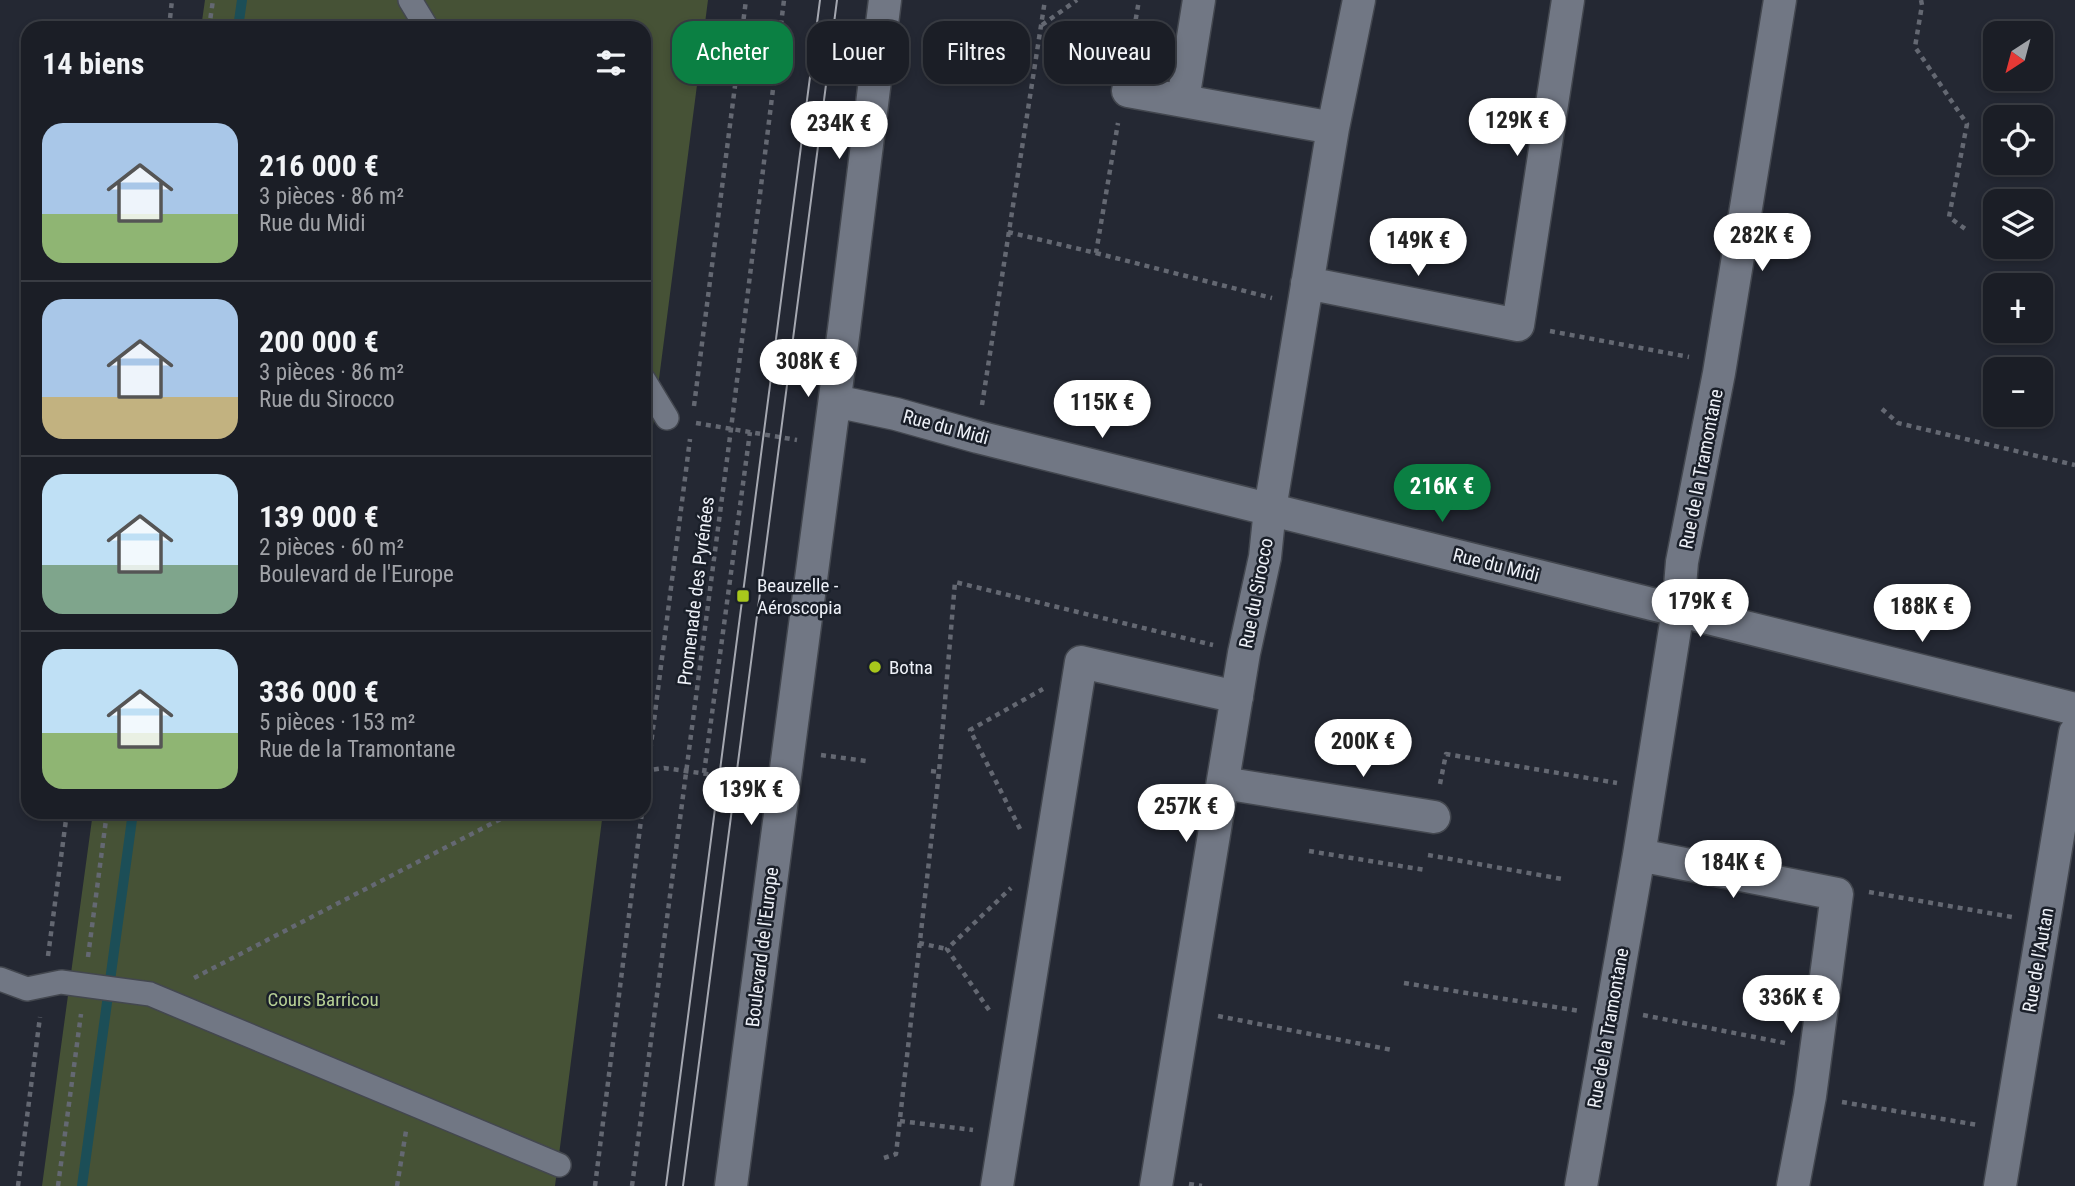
<!DOCTYPE html>
<html lang="fr">
<head>
<meta charset="utf-8">
<style>
  :root { --surface:#1b1e26; --page:#282b32; --text:#f1f3f6; --muted:#a0a2a7; --line:#393c43; --accent:#0b8043 }
  body { margin:0; font-family:"Roboto Condensed",sans-serif; background:var(--page); color:var(--text); height:100vh; display:flex; flex-direction:column; font-size:26px; white-space:nowrap }
  * { box-sizing:border-box; margin:0 }
  p { font-size:23px; color:var(--muted) }
  .icon { flex:none; width:38px; height:38px; fill:none; stroke:currentColor; stroke-width:2; stroke-linecap:round; stroke-linejoin:round }
  .map { position:relative; flex:1; overflow:hidden }
  .sheet { position:absolute; left:21px; top:21px; width:630px; height:798px; display:flex; flex-direction:column; background:var(--surface); border-radius:21px; box-shadow:0 4px 10px #0003,0 0 0 2px var(--line) }
  .sheet>* { flex:none }
  .top-card { position:absolute; left:672px; top:21px; width:665px; height:63px; display:flex; gap:14px }
  .needle { width:46px; rotate:216deg }
  .buttons { position:absolute; left:1983px; top:21px; display:grid; gap:14px }
  .buttons a { display:grid; place-items:center; width:70px; height:70px; border-radius:14px; background:var(--surface); box-shadow:0 4px 10px #0003,0 0 0 2px var(--line); font-size:35px }
  .price { position:absolute; translate:-50% -60px; padding:0 16px; border-radius:24px; background:#fff; color:#222; font-size:23px; line-height:46px; filter:drop-shadow(0 2px 4px #0008) }
  .price::after { content:''; position:absolute; left:50%; top:42px; width:21px; height:16px; margin-left:-10px; background:inherit; clip-path:polygon(0 0,100% 0,50% 100%) }
  .price.active { background:var(--accent); color:#fff }
  ul { padding:0; list-style:none }
  li { display:flex; align-items:center; gap:21px; height:175px; padding:0 21px }
  li+li { border-top:2px solid var(--line) }
  li span { display:grid; place-items:center; flex:none; width:196px; height:140px; border-radius:21px; color:#555 }
  li>.icon { margin-inline-start:auto }
  span .icon { width:84px; height:84px; fill:#fffc; stroke-width:1 }
  li b { font-size:30px }
  h2 { display:flex; justify-content:space-between; align-items:center; height:84px; padding:0 21px; font-size:30px }
  .pill { padding:0 24px; border-radius:21px; background:var(--surface); box-shadow:0 4px 10px #0003,0 0 0 2px var(--line); font-size:24px; line-height:63px }
  .pill.active { background:var(--accent); color:#fff }
  .map>svg:first-child { display:block }
  .green { fill:#465236 }
  .lines { fill:none; stroke-linecap:round; stroke-linejoin:round }
  .stream { stroke:#1c4e57; stroke-width:10 }
  .pedestrian-casing { stroke:#43474f; stroke-width:26 }
  .minor-casing { stroke:#43474f; stroke-width:35 }
  .path { stroke:#646872; stroke-width:4.5; stroke-dasharray:5 5; stroke-linecap:butt }
  .pedestrian { stroke:#717784; stroke-width:23 }
  .minor { stroke:#717784; stroke-width:32 }
  .tram { stroke:#a5a8b1; stroke-width:2 }
  .poi-dot { fill:#a8c71c; stroke:#1a1f29; stroke-width:2.5 }
  .labels { text-anchor:middle; dominant-baseline:central; stroke-width:5; stroke-linejoin:round; paint-order:stroke }
  .street-label { font-size:19px; fill:#eef1f8; stroke:#1a1f29 }
  .poi-label { font-size:19px; fill:#eef1f8; stroke:#1a1f29; text-anchor:start }
  .park-label { font-size:19px; fill:#b7d095; stroke:#1a1f29 }
</style>
</head>
<body>
<div class="map">
<svg width="2075" height="1186" viewBox="0 0 2075 1186">
  <rect width="100%" height="100%" fill="#242833"/>
  <path class="green" d="M 205,0 L 708,0 L 644,495 L 644,28 L 201,28 Z
    M 93,812 L 603,812 L 555,1186 L 42,1186 Z"/>
  <g class="lines">
    <path class="stream" d="M 238,28 L 242,0
      M 82,1186 L 133,812"/>
    <defs>
      <path id="pedestrian" d="M 410,0 L 427,28
        M 644,380 L 667,418
        M 0,979 L 27,989 L 61,982 L 150,994 L 559,1165"/>
      <path id="minor" d="M 1128,91 L 1333,128
        M 1183,100 L 1199,0
        M 1307,283 L 1518,325 L 1568,0
        M 835,401 L 896,414 L 978,437 L 2075,709
        M 1223,783 L 1434,817
        M 1639,855 L 1837,894 L 1810,1096 L 1793,1186
        M 731,1186 L 844,329 L 885,0
        M 997,1186 L 1081,662 L 1237,697
        M 1156,1186 L 1244,653 L 1265,557 L 1270,509 L 1333,128 L 1359,0
        M 1581,1186 L 1639,855 L 1678,610 L 1682,562 L 1719,373 L 1780,0
        M 2000,1186 L 2075,733"/>
    </defs>
    <use href="#pedestrian" class="pedestrian-casing"/>
    <use href="#minor" class="minor-casing"/>
    <path class="path" d="M 1921,0 L 1922,5 L 1915,47 L 1967,124 L 1949,217 L 1968,231
      M 1042,25 L 1077,0
      M 169,28 L 172,0
      M 209,28 L 213,0
      M 1129,59 L 1139,0
      M 1008,232 L 1096,253 L 1118,123
      M 1096,253 L 1272,298
      M 1550,331 L 1689,357
      M 982,405 L 1045,0
      M 694,406 L 746,0
      M 1882,409 L 1898,423 L 2075,465
      M 696,423 L 797,440
      M 821,755 L 866,761
      M 644,771 L 664,768 L 750,780
      M 931,771 L 939,772
      M 704,773 L 750,432
      M 1440,784 L 1446,754 L 1617,783
      M 644,799 L 690,439
      M 1020,829 L 970,730 L 1043,689
      M 1309,851 L 1425,870
      M 1428,855 L 1562,879
      M 1869,892 L 2012,917
      M 919,943 L 947,949
      M 48,956 L 67,812
      M 88,957 L 107,812
      M 194,978 L 514,812
      M 1404,983 L 1580,1011
      M 989,1010 L 947,949 L 1011,888
      M 1643,1015 L 1785,1043
      M 1218,1016 L 1392,1050
      M 1842,1102 L 1978,1125
      M 900,1121 L 973,1130
      M 884,1158 L 896,1154 L 939,772 L 955,582 L 1213,645
      M 1189,1184 L 1202,1186
      M 18,1186 L 40,1017
      M 58,1186 L 81,1014
      M 397,1186 L 406,1131
      M 595,1186 L 642,812
      M 632,1186 L 731,429 L 784,0"/>
    <use href="#pedestrian" class="pedestrian"/>
    <use href="#minor" class="minor"/>
    <path class="tram" d="M 666,1186 L 820,0
      M 683,1186 L 837,0"/>
  </g>
  <g class="poi-dot">
    <rect x="736" y="589" width="14" height="14" rx="3.5"/>
    <circle cx="875" cy="667" r="7"/>
  </g>
  <g class="labels">
    <g class="street-label">
      <text transform="translate(946 427) rotate(15)">Rue du Midi</text>
      <text transform="translate(1701 469) rotate(-79)">Rue de la Tramontane</text>
      <text transform="translate(1496 565) rotate(14)">Rue du Midi</text>
      <text transform="translate(696 591) rotate(-83)">Promenade des Pyrénées</text>
      <text transform="translate(1256 593) rotate(-79)">Rue du Sirocco</text>
      <text transform="translate(762 947) rotate(-83)">Boulevard de l'Europe</text>
      <text transform="translate(2038 960) rotate(-80)">Rue de l'Autan</text>
      <text transform="translate(1608 1028) rotate(-80)">Rue de la Tramontane</text>
    </g>
    <g class="poi-label">
      <text x="757" y="585">Beauzelle -<tspan x="757" dy="22">Aéroscopia</tspan></text>
      <text x="889" y="667">Botna</text>
    </g>
    <g class="park-label">
      <text x="323" y="999">Cours Barricou</text>
    </g>
  </g>
</svg>
<div class="buttons">
<a><svg class="needle" viewBox="-14 -14 28 28"><path d="M0-13l5 13h-10z" fill="#e53935"/><path d="M0 13l5-13h-10z" fill="#a0a2a7"/></svg></a>
<a><svg class="icon" aria-label="locate" viewBox="0 0 24 24"><circle cx="12" cy="12" r="6"/><path d="M12 2v4M12 18v4M2 12h4M18 12h4"/></svg></a>
<a><svg class="icon" aria-label="layers" viewBox="0 0 24 24"><path d="M12 4l9 5-9 5-9-5zM3 14l9 5 9-5"/></svg></a>
<a>+</a>
<a>−</a>
</div>
<b class="price" style="left:1517px;top:158px">129K €</b>
<b class="price" style="left:839px;top:161px">234K €</b>
<b class="price" style="left:1762px;top:273px">282K €</b>
<b class="price" style="left:1418px;top:278px">149K €</b>
<b class="price" style="left:808px;top:399px">308K €</b>
<b class="price" style="left:1102px;top:440px">115K €</b>
<b class="price active" style="left:1442px;top:524px">216K €</b>
<b class="price" style="left:1700px;top:639px">179K €</b>
<b class="price" style="left:1922px;top:644px">188K €</b>
<b class="price" style="left:1363px;top:779px">200K €</b>
<b class="price" style="left:751px;top:827px">139K €</b>
<b class="price" style="left:1186px;top:844px">257K €</b>
<b class="price" style="left:1733px;top:900px">184K €</b>
<b class="price" style="left:1791px;top:1035px">336K €</b>
<div class="top-card">
<a class="pill active">Acheter</a>
<a class="pill">Louer</a>
<a class="pill">Filtres</a>
<a class="pill">Nouveau</a>
</div>
<section class="sheet">
<h2>14 biens<svg class="icon" aria-label="filters" viewBox="0 0 24 24"><path d="M4 7h16M4 17h16"/><circle cx="9" cy="7" r="2"/><circle cx="15" cy="17" r="2"/></svg></h2>
<ul>
<li><span style="background:linear-gradient(#a9c7e8 65%,#8fb573 0)"><svg class="icon" aria-label="home" viewBox="0 0 24 24"><path d="M3 11l9-7 9 7M6 9v11h12V9"/></svg></span><div><b>216 000 €</b><p>3 pièces · 86 m²</p><p>Rue du Midi</p></div></li>
<li><span style="background:linear-gradient(#a9c7e8 70%,#c2b280 0)"><svg class="icon" aria-label="home" viewBox="0 0 24 24"><path d="M3 11l9-7 9 7M6 9v11h12V9"/></svg></span><div><b>200 000 €</b><p>3 pièces · 86 m²</p><p>Rue du Sirocco</p></div></li>
<li><span style="background:linear-gradient(#bfe0f5 65%,#7fa58c 0)"><svg class="icon" aria-label="home" viewBox="0 0 24 24"><path d="M3 11l9-7 9 7M6 9v11h12V9"/></svg></span><div><b>139 000 €</b><p>2 pièces · 60 m²</p><p>Boulevard de l'Europe</p></div></li>
<li><span style="background:linear-gradient(#bfe0f5 60%,#8fb573 0)"><svg class="icon" aria-label="home" viewBox="0 0 24 24"><path d="M3 11l9-7 9 7M6 9v11h12V9"/></svg></span><div><b>336 000 €</b><p>5 pièces · 153 m²</p><p>Rue de la Tramontane</p></div></li>
</ul>
</section>
</div>
</body>
</html>
